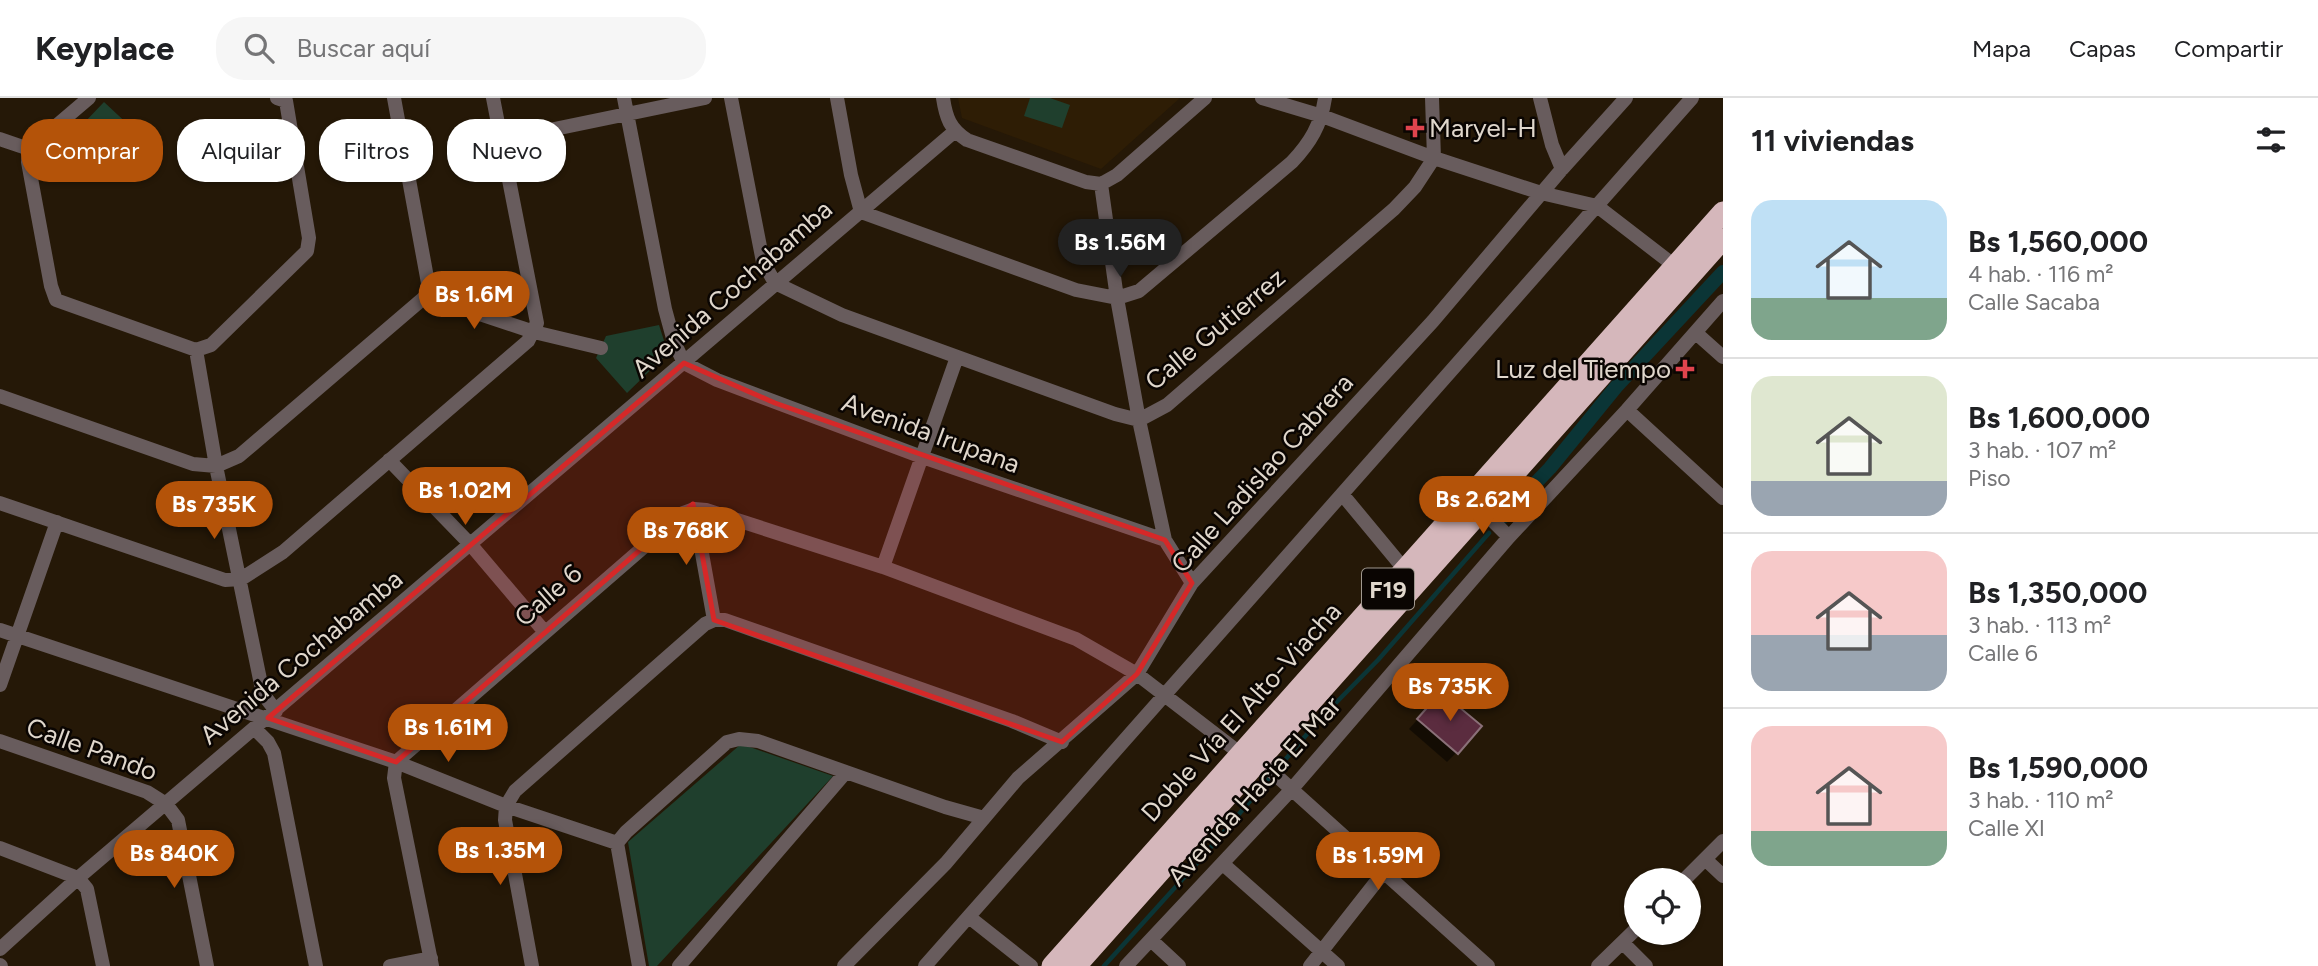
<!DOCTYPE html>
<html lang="es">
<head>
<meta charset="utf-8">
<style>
  :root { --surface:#fff; --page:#f6f6f6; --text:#202124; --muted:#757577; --line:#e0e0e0; --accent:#b45309 }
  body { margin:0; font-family:Figtree,sans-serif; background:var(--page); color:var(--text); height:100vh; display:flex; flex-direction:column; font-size:26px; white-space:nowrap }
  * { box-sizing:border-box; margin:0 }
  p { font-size:23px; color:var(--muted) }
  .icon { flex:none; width:38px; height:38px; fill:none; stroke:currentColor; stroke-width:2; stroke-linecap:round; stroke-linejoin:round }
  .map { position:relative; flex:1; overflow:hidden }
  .side { display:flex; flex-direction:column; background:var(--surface); width:595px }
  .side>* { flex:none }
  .top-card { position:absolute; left:21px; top:21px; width:665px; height:63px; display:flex; gap:14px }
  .buttons { position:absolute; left:1624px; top:770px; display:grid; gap:14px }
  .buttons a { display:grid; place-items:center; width:77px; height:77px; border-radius:50%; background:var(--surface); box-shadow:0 2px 5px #0004; font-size:35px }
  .price { position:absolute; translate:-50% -60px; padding:0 16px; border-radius:24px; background:var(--accent); color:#fff; font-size:23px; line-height:46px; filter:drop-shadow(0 2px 4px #0008) }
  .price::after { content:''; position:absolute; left:50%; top:42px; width:21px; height:16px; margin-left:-10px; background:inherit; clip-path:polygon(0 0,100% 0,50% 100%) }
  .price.active { background:#222; color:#fff }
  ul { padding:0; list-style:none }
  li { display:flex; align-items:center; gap:21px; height:175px; padding:0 28px }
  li+li { border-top:2px solid var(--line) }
  li span { display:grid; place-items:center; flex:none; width:196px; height:140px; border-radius:21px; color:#555 }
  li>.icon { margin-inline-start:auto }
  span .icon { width:84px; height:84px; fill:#fffc; stroke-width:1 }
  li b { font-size:30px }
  h2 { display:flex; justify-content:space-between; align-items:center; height:84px; padding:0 28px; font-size:30px }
  .tag { padding:0 24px; border-radius:28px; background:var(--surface); box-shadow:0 2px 5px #0004; font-size:24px; line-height:63px }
  .tag.active { background:var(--accent); color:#fff }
  header { display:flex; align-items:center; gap:42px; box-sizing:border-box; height:98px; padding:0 35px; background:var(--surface); border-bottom:2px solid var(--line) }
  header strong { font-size:33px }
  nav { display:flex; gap:38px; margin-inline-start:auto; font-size:24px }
  .search { width:490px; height:63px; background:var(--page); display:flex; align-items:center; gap:18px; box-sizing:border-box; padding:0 24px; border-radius:28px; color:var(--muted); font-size:26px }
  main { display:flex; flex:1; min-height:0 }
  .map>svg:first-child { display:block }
  .built { fill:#2e1d05 }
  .green { fill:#1f3f2d }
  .shadow { fill:#0007 }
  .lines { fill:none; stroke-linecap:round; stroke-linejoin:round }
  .stream { stroke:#0b3536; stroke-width:4.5 }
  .canal { stroke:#0b3536; stroke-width:14 }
  .building { fill:#5b2c3f; stroke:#8a7078; stroke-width:2 }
  .minor { stroke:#685c5d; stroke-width:14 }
  .highway { stroke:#d5b7bb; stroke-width:21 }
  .marked { fill:#d62828; fill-opacity:0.2; stroke:#d62828; stroke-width:5; stroke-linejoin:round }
  .health-dot { fill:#e0444e; stroke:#0a0502; stroke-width:2.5 }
  .labels { text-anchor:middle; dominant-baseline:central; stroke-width:5; stroke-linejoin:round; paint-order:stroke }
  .shield { fill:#0a0502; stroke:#a0988f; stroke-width:2 }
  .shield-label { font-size:24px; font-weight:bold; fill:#e0d7cc }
  .poi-label { font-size:26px; fill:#e0d7cc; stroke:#0a0502; text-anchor:start }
  .street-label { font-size:26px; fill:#e0d7cc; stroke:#0a0502 }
</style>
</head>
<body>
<header>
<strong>Keyplace</strong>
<div class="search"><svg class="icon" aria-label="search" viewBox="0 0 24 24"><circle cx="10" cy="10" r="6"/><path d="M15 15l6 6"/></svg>Buscar aquí</div>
<nav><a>Mapa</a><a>Capas</a><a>Compartir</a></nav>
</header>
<main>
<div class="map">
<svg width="1723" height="868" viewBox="0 0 1723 868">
  <rect width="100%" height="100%" fill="#251807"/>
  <path class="built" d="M 958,0 L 1180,0 L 1101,71 L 962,20 Z"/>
  <path class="green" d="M 1030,0 L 1050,0 L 1070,7 L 1062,30 L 1024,18 Z
    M 104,4 L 133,31 L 89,76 L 61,49 Z
    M 659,227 L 668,255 L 627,295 L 596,260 L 606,238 Z
    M 741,646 L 833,678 L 657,868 L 649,868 L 628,744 Z"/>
  <path class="shadow" d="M 1432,605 L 1457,654 L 1447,664 L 1409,631 Z"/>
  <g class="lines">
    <path class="stream" d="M 1104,868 L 1199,763 L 1319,622 L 1378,562 L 1489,435"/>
    <path class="canal" d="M 1503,419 L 1550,370 L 1616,289 L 1723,174"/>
  </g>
  <path class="building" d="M 1441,594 L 1482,628 L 1458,656 L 1417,621 Z"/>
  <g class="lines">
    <path class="minor" d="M 89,0 L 29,51 L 28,64 L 51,188 L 56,202 L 196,252 L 211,247 L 307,153 L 309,140 L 286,3 L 277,0
      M 624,0 L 665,211 L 674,244 L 684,265 L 717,282 L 922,359 L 1165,442
      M 731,0 L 763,164 L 775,185 L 842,217 L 1115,316 L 1139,322 L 1167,307 L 1394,111 L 1415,89 L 1434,60 L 1432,0
      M 837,0 L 851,77 L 861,114 L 1076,192 L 1117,200 L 1139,193 L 1292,64 C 1310,45 1321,27 1325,0
      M 943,0 C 946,20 950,31 967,42 L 1086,84 L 1101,86 L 1117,77 L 1205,0
      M 1262,0 L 1322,18 L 1434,60 L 1541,95 L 1597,108 L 1680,172
      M 1540,0 L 1552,47 L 1562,71
      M 0,41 L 29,51
      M 501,42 L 705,0
      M 1101,86 L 1117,200 L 1139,322 L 1165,442 L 1192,485
      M 426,198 L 534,234 L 601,250
      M 1696,235 L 1723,259
      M 196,252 L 216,368 L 263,596 L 276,613
      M 0,298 L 193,366 L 216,368 L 239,358 L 426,198 L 428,185 L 394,0
      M 1627,312 L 1723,400
      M 389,362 L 471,447 L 544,533
      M 1342,396 L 1405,472
      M 0,405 L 225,482 L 241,481 L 283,454 L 528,243 L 537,225 L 493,0
      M 694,411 L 714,522
      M 1482,412 L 1509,439
      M 883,469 L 957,259
      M 0,532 L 396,664 L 506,708 L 617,745
      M 0,587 L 57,424
      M 255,631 L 268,644 L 274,655 L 316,868
      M 0,643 L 147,694 L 166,706 L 178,722 L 207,868
      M 0,750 L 78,780 L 87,791 L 103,868
      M 1705,761 L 1723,778
      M 1223,766 L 1338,868
      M 1684,782 L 1723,743
      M 969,819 L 1031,868
      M 1151,842 L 1179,868
      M 1623,845 L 1646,868
      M 0,851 L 78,780 L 954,34
      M 0,867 L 1,868
      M 390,868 L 431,860
      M 432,868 L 394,680 L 396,664 L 683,415 L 694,411 L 706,412 L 883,469 L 1076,541 L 1137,576 L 1241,656 L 1269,671 L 1488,868
      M 532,868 L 505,722 L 506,708 L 515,693 L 705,526 L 714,522 L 725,522 L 1012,623 L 1062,644
      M 639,868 L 617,745 L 626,734 L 727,644 L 739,641 L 758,643 L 945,709 L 984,720
      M 679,868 L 846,674
      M 844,868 L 946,765 L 1018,680 L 1137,576 L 1192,485 L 1433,223 L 1562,71 L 1626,0
      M 925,868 L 1692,0
      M 1126,868 L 1291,692 L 1509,439 L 1627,312 L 1723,203
      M 1310,868 L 1383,775
      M 1598,868 L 1636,831"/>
    <path class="highway" d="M 1052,868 L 1723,114
      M 1076,868 L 1723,141"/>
  </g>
  <path class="marked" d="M 684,265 L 775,305 L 1165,442 L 1192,485 L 1137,576 L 1062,644 L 714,522 L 693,406 L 396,664 L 268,620 Z"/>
  <g class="health-dot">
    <path d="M1411.5 19.5h7v7h7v7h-7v7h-7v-7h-7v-7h7z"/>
    <path d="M1681.5 260.5h7v7h7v7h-7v7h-7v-7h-7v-7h7z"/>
  </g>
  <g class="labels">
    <rect class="shield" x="1362" y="470.5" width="52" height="41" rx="5"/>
    <g class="shield-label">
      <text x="1388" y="491">F19</text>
    </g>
    <g class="poi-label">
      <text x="1429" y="30">Maryel-H</text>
      <text x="1671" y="271" text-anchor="end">Luz del Tiempo</text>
    </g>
    <g class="street-label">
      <text transform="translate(732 191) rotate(-41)">Avenida Cochabamba</text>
      <text transform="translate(1215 231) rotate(-40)">Calle Gutierrez</text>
      <text transform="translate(931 335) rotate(20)">Avenida Irupana</text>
      <text transform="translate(1262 375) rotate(-48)">Calle Ladislao Cabrera</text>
      <text transform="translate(548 497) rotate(-41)">Calle 6</text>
      <text transform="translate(301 559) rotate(-40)">Avenida Cochabamba</text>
      <text transform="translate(1241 614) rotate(-48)">Doble Vía El Alto-Viacha</text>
      <text transform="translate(92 651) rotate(20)">Calle Pando</text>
      <text transform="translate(1254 693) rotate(-48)">Avenida Hacia El Mar</text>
    </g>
  </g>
</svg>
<div class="buttons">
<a><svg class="icon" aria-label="locate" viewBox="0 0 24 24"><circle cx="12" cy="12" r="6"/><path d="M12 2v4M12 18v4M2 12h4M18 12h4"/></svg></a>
</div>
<b class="price active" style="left:1120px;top:181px">Bs 1.56M</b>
<b class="price" style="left:474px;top:233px">Bs 1.6M</b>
<b class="price" style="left:465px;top:429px">Bs 1.02M</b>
<b class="price" style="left:1483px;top:438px">Bs 2.62M</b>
<b class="price" style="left:214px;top:443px">Bs 735K</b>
<b class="price" style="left:686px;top:469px">Bs 768K</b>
<b class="price" style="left:1450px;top:625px">Bs 735K</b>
<b class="price" style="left:448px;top:666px">Bs 1.61M</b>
<b class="price" style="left:500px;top:789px">Bs 1.35M</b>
<b class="price" style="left:174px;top:792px">Bs 840K</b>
<b class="price" style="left:1378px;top:794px">Bs 1.59M</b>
<div class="top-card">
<a class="tag active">Comprar</a>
<a class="tag">Alquilar</a>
<a class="tag">Filtros</a>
<a class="tag">Nuevo</a>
</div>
</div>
<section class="side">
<h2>11 viviendas<svg class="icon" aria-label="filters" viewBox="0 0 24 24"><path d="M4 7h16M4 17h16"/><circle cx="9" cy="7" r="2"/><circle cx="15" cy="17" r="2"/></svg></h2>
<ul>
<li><span style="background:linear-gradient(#bfe0f5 70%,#7fa58c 0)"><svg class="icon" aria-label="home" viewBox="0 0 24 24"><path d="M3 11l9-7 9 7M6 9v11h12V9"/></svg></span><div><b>Bs 1,560,000</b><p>4 hab. · 116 m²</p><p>Calle Sacaba</p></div></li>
<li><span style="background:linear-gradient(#dfe7d0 75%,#9aa5b1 0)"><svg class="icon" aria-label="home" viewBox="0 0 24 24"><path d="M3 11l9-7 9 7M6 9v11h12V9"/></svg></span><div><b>Bs 1,600,000</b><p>3 hab. · 107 m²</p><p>Piso</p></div></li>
<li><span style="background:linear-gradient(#f6c9c9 60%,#9aa5b1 0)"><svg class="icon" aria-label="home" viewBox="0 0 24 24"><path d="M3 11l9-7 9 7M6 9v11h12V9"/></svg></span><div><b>Bs 1,350,000</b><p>3 hab. · 113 m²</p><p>Calle 6</p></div></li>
<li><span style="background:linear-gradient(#f6c9c9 75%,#7fa58c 0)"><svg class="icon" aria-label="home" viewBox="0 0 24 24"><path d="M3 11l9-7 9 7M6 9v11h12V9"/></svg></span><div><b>Bs 1,590,000</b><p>3 hab. · 110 m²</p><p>Calle XI</p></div></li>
</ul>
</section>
</main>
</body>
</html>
